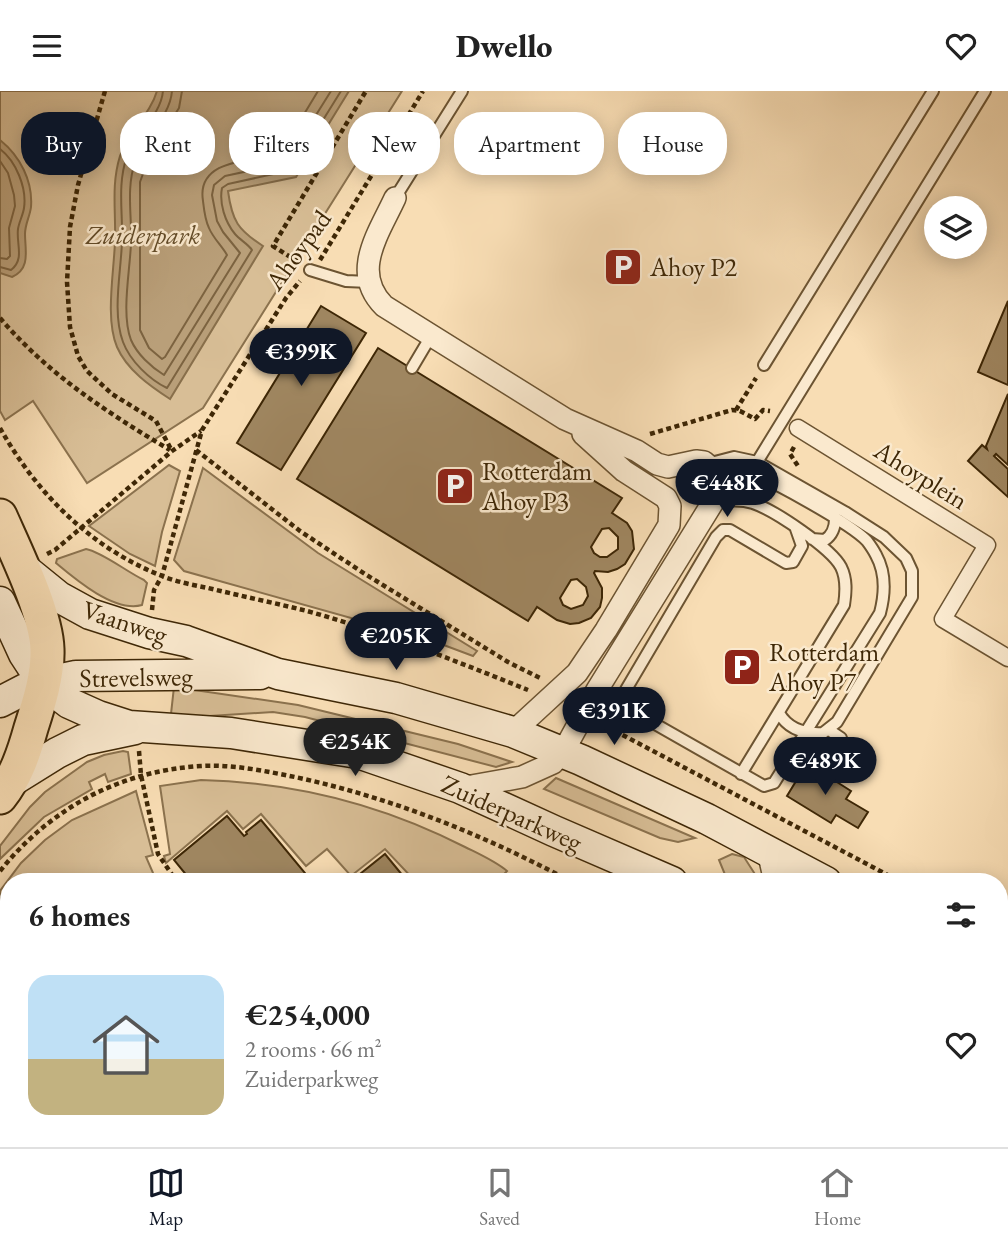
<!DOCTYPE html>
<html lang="en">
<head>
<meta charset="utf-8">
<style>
  :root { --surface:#fff; --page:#f6f6f6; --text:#222; --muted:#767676; --line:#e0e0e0; --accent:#111827 }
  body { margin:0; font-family:"EB Garamond",serif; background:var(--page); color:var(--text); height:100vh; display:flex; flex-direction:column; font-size:26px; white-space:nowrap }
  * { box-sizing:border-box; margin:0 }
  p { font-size:23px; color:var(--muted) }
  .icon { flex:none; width:38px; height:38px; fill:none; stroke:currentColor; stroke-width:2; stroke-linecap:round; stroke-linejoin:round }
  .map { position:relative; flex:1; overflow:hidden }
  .sheet { position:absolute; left:0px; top:782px; width:1008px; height:275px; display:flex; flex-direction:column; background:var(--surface); border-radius:28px 28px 0 0; box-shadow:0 4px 18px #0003 }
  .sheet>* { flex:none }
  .banner { position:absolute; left:21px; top:21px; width:966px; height:63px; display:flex; gap:14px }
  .buttons { position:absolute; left:924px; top:105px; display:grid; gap:14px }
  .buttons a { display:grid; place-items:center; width:63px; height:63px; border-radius:50%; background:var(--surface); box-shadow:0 4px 18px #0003; font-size:35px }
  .price { position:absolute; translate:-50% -60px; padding:0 16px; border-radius:24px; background:var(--accent); color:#fff; font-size:23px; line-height:46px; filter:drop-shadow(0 2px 4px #0008) }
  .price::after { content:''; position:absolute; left:50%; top:42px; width:21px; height:16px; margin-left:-10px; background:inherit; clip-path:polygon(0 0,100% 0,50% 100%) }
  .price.on { background:#222; color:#fff }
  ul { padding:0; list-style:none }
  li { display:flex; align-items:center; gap:21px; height:175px; padding:0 28px }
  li+li { border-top:2px solid var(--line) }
  li span { display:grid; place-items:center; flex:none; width:196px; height:140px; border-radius:21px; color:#555 }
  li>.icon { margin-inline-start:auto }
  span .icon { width:84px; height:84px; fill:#fffc; stroke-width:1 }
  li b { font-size:30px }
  h2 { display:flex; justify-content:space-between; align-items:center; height:84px; padding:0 28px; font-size:30px }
  .pill { padding:0 24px; border-radius:28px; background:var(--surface); box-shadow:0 4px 18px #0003; font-size:24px; line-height:63px }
  .pill.on { background:var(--accent); color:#fff }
  header { display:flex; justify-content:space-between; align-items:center; height:91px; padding:0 28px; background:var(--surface); font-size:32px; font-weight:800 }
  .tab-bar { display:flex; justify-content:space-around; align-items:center; height:98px; border-top:2px solid var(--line); background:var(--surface); font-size:19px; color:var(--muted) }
  .tab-bar a { display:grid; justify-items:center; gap:4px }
  .tab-bar .on { color:var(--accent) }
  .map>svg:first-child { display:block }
  .green { fill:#d8be96; stroke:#8b724e; stroke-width:2 }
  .water { fill:#b99f79; stroke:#886f4b; stroke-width:2 }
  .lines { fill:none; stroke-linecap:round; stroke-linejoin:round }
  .shore { stroke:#7c6340; stroke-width:2 }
  .building { fill:#9f8660; stroke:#3e2706; stroke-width:2; fill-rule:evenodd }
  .minor-tunnel { stroke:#d3b991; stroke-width:21; stroke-dasharray:21 10; stroke-linecap:butt }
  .service-casing { stroke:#6c5432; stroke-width:14 }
  .pedestrian-casing { stroke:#6c5432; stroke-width:19 }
  .minor-casing { stroke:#6c5432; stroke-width:24 }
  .secondary-casing { stroke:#3e2706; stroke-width:33 }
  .primary-casing { stroke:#3e2706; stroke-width:37 }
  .path { stroke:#3e2706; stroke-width:4.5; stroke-dasharray:5 3.5; stroke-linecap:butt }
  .service { stroke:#fae9ce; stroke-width:10 }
  .pedestrian { stroke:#fae9ce; stroke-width:16 }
  .minor { stroke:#fae9ce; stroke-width:21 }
  .secondary { stroke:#fae9ce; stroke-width:30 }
  .primary { stroke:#f8ddb4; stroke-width:33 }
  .tree { fill:#a78e68 }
  .labels { text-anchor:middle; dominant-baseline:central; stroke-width:5; stroke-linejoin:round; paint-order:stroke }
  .park-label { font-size:26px; font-style:italic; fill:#644d2a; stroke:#fae9ce }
  .street-label { font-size:26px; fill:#3e2706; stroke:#fae9ce }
  .poi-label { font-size:26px; fill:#3e2706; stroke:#fae9ce; text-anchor:start }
</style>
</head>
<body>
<header><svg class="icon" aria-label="menu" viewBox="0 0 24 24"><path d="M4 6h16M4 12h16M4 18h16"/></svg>Dwello<svg class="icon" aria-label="heart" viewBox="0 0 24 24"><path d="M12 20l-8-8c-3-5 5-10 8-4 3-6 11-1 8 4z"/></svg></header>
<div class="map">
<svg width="1008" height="1056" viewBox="0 0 1008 1056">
  <rect width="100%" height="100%" fill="#f8ddb4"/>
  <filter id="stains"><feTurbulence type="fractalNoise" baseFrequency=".00286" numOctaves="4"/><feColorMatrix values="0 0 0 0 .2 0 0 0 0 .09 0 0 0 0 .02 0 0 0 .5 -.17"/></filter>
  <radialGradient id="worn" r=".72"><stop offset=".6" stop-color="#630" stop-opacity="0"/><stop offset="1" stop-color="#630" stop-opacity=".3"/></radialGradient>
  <path class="green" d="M 0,0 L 402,0 L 203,317 L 87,392 L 33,310 L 5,329 L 0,320 Z
    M 169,374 L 180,380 L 162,441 L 155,475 L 130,463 L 89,435 Z
    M 203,377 L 318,462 L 477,560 L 473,565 L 433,550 L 184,480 L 174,469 Z
    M 86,458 C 102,461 127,481 144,489 L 147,492 L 142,514 C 115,522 75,488 56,472 L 57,468 Z
    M 174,596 L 298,614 L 458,653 L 512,671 L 496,676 L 305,626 L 273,621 L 194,626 L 171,623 Z
    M 123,660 L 128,661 L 131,683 L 108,691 L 105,683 L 89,691 L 92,698 L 44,726 L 0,768 L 0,755 L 30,716 L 45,701 L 87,671 L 104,664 Z
    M 556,687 L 695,747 L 678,751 L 660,747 L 544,698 Z
    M 201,689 C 293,691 383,714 465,756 C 479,763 495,770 507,780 L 497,791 L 416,791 L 385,758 L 351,785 L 327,758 L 306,775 L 261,723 L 243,738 L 227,720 L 166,772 L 164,765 L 170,763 L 160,695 Z
    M 136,700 L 153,764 L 146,766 L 153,782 L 160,791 L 120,791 L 114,784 L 110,791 L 9,791 L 9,894 L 0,902 L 0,800 L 21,772 L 45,749 L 72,729 Z
    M 732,763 L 744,766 L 760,791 L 728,791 L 719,769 Z
    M 702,1048 L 809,1048 L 814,1056 L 700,1056 Z
    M 840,1048 L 920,1048 L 917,1056 L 844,1056 Z"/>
  <path class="water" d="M 157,0 L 349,0 L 296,86 L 228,100 C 232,130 238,139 263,155 L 170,308 C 150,295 127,279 117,256 C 105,228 114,181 115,150 C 116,120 111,94 120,65 C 128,41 150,24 157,0 Z
    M 0,49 C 20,65 33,90 31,116 C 30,125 25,133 25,143 C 25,159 31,178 12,186 L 0,182 Z"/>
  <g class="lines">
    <path class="shore" d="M 163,0 C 161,24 136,43 127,65 C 117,94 123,121 122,150 C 121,182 112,221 123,251 C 130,270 150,289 167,297 L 252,159 C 248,153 240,149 235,143 C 225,131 219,112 222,97 L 228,93 L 292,79 L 341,0
      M 172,0 C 170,27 143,46 135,71 C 126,98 132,124 131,152 C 130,180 121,223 131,249 C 137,263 151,276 164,284 L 240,162 L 223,141 L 217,130 L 212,104 L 214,94 L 225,85 L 286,72 L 331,0
      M 182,0 L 179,17 L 151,61 L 140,91 L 140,239 L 149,257 L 162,268 L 165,266 L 227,164 C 222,155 213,147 209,137 C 205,129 204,119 203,110 C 196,68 251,70 280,63 L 318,0
      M 0,58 C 16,70 27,97 24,117 C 23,124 19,131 18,138 C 16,153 25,168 11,179 L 0,176
      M 0,70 L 8,82 L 14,104 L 15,115 L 9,137 L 10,165 L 7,168 L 0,167"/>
  </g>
  <path class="building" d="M 1008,210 L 1008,294 L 978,281 Z
    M 321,215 L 366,242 L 281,379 L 237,352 Z
    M 378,257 L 622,407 L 612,422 L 627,432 L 632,440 L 634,458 L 625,473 L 617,478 L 608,481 L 595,480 L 594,482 L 602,497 L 602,507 L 600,516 L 591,527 L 579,532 L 570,533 L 557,529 L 537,516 L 528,530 L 297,388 ZM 609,437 L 618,446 L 618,458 L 607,466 L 600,466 L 594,462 L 591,456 L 602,438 ZM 577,488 L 586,496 L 588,505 L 583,514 L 571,518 L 563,514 L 560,507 L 571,489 Z
    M 1008,303 L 1008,374 L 996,363 L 994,365 L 1008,378 L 1008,406 L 968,370 L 982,354 L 987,358 L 986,355 Z
    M 807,672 L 851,700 L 846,708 L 868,721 L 858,737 L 836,724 L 831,732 L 787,705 Z
    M 227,725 L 244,745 L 247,743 L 246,741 L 261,729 L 305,782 L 294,791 L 192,791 L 174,769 Z
    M 385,763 L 408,791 L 350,791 Z
    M 9,905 L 9,992 L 0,981 L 0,912 Z
    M 12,1048 L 588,1048 L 594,1056 L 3,1056 Z"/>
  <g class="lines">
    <path class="minor-tunnel" d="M 404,1048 L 410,1056"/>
    <defs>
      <path id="service" d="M 395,107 L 462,0
        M 310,179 L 346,190 L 369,191
        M 764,274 L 933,0
        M 412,277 L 431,245
        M 757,371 L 985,0
        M 707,373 L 734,366 L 757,371 L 845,421 L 884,446 L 906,467 L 912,480 L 912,506 L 837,631 L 823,642 C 805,643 788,638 779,622
        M 714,378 C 721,377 729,376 736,377 C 759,381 851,433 867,450 C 870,454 874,460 876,464 C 886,482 885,503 880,522 L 774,692 L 764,695 L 634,621 L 626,615 L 624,602 L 716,446 L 723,439 L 730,439 L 786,472 L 793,471 L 802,455 L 796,438
        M 715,412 C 728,409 739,408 753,412 C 774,419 831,457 841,476 C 847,488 846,501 844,514 L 741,683
        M 812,448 L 825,449 C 832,444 835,438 835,428
        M 829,639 L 841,647
        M 999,942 L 1008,939
        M 927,1056 L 930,1048"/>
      <path id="pedestrian" d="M 798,337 L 987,454 L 943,528 L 1008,567
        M 827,1048 L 831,1056
        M 693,1056 L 696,1048"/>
      <path id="minor" d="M 395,107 C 379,142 350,181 384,215 L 565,328 L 637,360 L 657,373 L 668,376 L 696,370 L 704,371 L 717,382 L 721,395 L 718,403 L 597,599 L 563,661 L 553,672 L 522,686 L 460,697
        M 513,641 L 577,582 L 606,539 L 669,434 L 670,415 L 666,407 L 624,380 L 583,343
        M 768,760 L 775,791
        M 0,1052 L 9,1045
        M 630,1056 L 635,1048
        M 665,1056 L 669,1048"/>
      <path id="secondary" d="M 22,476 L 59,506 L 90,523 L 149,542 L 186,550 L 278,583 L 396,607 L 513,641 L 581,669 L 707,728 L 826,791
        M 0,511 L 24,563 L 43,592 L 69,612 L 98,625 L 129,635 L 231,642 L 358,662 L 460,697 L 554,740 L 672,791
        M 0,611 L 33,594 L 76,585 L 260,583
        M 12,690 L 57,662 L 83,649 L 135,638
        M 999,889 L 1008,894
        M 999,962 L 1008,967"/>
      <path id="primary" d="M 0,425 C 15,459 46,522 47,558 C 48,584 39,612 31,637 C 24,662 16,686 0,706"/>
    </defs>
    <use href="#service" class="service-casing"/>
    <use href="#pedestrian" class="pedestrian-casing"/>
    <use href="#minor" class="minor-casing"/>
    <use href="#secondary" class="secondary-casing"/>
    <use href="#primary" class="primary-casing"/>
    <path class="path" d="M 105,0 L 78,94 L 70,136 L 67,191 L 70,236 L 78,265 L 87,280 L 112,303 L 156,330 L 172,360
      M 320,169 L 423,0
      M 298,171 L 273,155 L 366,0
      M 0,227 C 48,283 106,321 170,359
      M 736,319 L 756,287
      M 0,337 C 37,403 91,457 162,485 C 177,491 193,494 208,497 C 241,505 275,512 307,520 C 383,541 456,570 528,599
      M 650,343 L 732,319 L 740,320 L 755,328 L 763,319 L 770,320
      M 794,356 L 790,363 L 798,375
      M 196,359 L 300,440 L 365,483 L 508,571 L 542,588
      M 47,463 L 55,459 L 172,360 L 201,340
      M 152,519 L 154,499 L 162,485 L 202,339 L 286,207 L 300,190
      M 605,622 L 619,640
      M 600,632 L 901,791
      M 139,660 L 141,684 L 158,763 L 177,791
      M 0,780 C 51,717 119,680 201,675 C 232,673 265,680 295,686 C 393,707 484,744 572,791
      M 999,843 L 1008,848
      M 999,1010 L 1008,1014"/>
    <use href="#service" class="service"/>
    <use href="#pedestrian" class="pedestrian"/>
    <use href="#minor" class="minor"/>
    <use href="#secondary" class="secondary"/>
    <use href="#primary" class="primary"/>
  </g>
  <circle class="tree" cx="72" cy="30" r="8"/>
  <defs>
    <symbol id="parking-square" viewBox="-11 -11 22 22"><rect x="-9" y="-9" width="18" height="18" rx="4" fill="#8f2418" stroke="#fae9ce"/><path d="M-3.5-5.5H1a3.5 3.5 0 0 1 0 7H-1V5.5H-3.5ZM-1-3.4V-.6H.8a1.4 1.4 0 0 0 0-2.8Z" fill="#fff"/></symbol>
  </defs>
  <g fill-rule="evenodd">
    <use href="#parking-square" x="601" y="154" width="44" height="44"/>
    <use href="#parking-square" x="433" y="373" width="44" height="44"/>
    <use href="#parking-square" x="720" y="554" width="44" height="44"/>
  </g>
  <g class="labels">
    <g class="park-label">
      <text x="143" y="144">Zuiderpark</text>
    </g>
    <g class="street-label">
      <text transform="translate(298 159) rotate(-54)">Ahoypad</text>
      <text transform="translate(921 384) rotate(32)">Ahoyplein</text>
      <text transform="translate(125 531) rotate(18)">Vaanweg</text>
      <text transform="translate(136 586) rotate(-1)">Strevelsweg</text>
      <text transform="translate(512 722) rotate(24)">Zuiderparkweg</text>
    </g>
    <g class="poi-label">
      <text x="650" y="176">Ahoy P2</text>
      <text x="482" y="380">Rotterdam<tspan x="482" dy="30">Ahoy P3</tspan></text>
      <text x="769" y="561">Rotterdam<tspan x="769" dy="30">Ahoy P7</tspan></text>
    </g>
  </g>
  <rect width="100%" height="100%" filter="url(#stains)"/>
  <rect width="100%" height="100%" fill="url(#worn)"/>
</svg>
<div class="buttons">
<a><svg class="icon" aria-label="layers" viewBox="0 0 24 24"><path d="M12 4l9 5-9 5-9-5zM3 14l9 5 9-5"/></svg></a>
</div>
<b class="price" style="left:301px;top:297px">€399K</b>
<b class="price" style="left:727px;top:428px">€448K</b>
<b class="price" style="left:396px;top:581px">€205K</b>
<b class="price" style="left:614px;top:656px">€391K</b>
<b class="price on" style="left:355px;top:687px">€254K</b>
<b class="price" style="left:825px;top:706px">€489K</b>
<div class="banner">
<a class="pill on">Buy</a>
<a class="pill">Rent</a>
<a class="pill">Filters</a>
<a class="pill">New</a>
<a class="pill">Apartment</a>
<a class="pill">House</a>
</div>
<section class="sheet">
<h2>6 homes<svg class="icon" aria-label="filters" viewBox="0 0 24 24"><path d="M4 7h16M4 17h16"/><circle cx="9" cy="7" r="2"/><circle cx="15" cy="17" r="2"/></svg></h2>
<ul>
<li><span style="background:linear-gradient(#bfe0f5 60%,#c2b280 0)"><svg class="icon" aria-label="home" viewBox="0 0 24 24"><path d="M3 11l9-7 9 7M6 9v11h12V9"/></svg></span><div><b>€254,000</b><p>2 rooms · 66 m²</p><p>Zuiderparkweg</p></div><svg class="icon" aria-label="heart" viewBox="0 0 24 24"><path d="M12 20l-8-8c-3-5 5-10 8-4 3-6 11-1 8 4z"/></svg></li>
</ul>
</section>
</div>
<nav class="tab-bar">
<a class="on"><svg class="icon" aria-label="map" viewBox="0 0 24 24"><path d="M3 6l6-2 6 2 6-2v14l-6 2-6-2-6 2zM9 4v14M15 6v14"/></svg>Map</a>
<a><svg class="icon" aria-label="saved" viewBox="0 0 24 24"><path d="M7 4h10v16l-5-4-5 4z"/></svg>Saved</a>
<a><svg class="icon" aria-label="home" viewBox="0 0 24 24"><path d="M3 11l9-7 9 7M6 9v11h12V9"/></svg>Home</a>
</nav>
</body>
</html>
